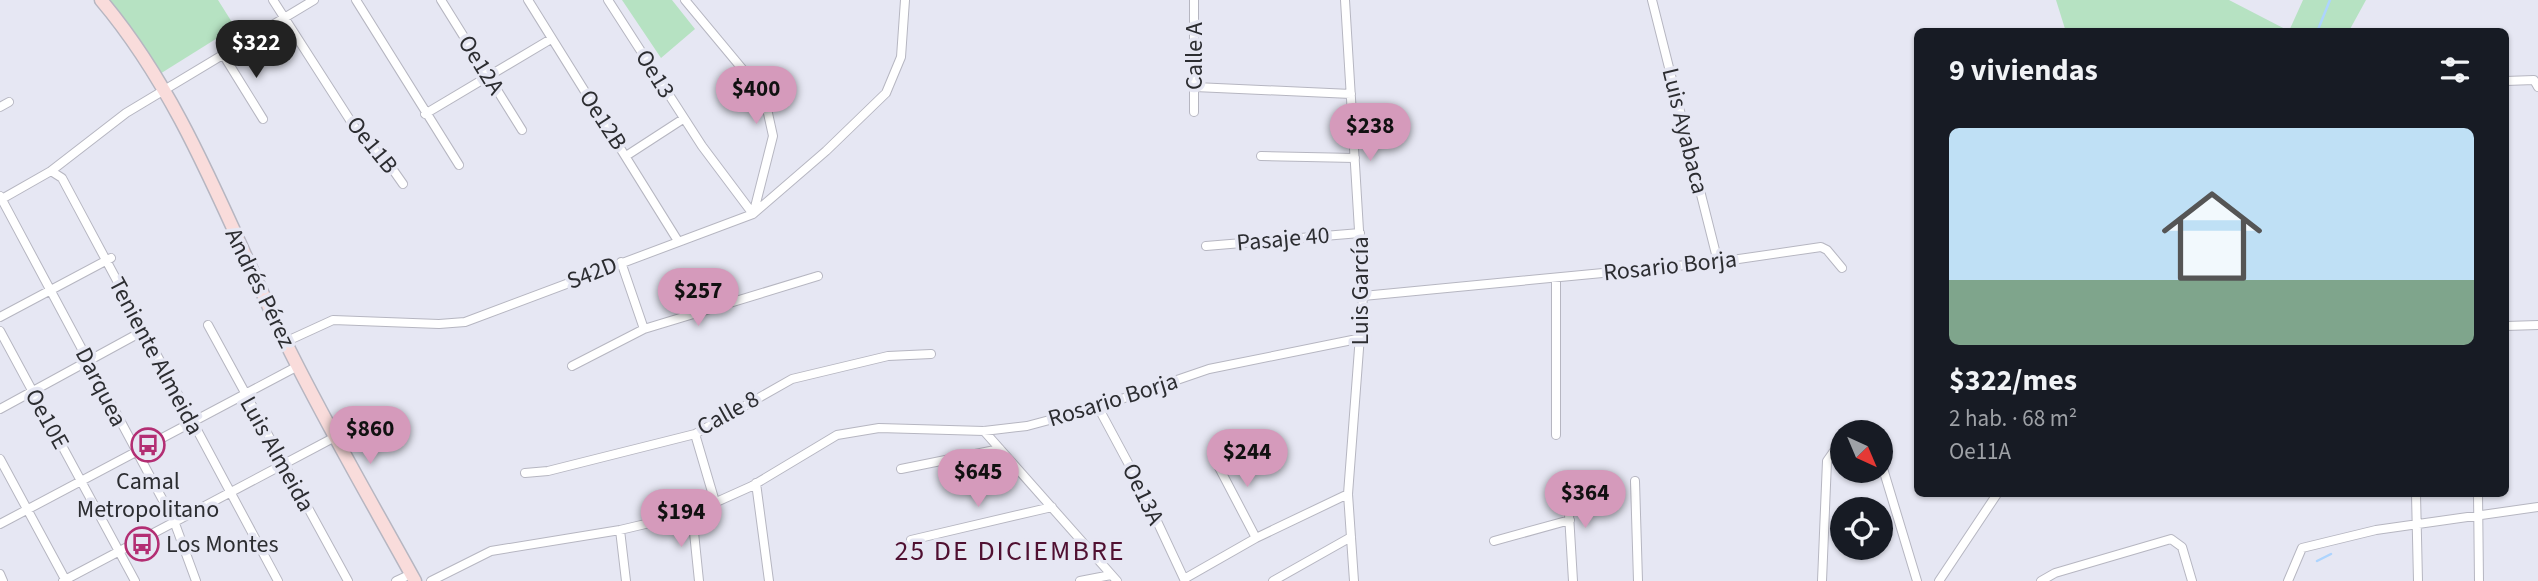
<!DOCTYPE html>
<html lang="es">
<head>
<meta charset="utf-8">
<style>
  :root { --surface:#171b24; --page:#242831; --text:#f1f3f6; --muted:#9ea1a6; --accent:#d59abb }
  body { margin:0; font-family:"Source Sans 3",sans-serif; background:var(--page); color:var(--text); height:100vh; display:flex; flex-direction:column; font-size:26px; white-space:nowrap }
  * { box-sizing:border-box; margin:0 }
  p { font-size:23px; color:var(--muted) }
  .icon { flex:none; width:38px; height:38px; fill:none; stroke:currentColor; stroke-width:2; stroke-linecap:round; stroke-linejoin:round }
  .map { position:relative; flex:1; overflow:hidden }
  .drawer { position:absolute; left:1914px; top:28px; width:595px; height:469px; display:flex; flex-direction:column; background:var(--surface); border-radius:10px; box-shadow:0 2px 5px #0004 }
  .drawer>* { flex:none }
  .needle { width:46px; rotate:136deg }
  .controls { position:absolute; left:1830px; top:420px; display:grid; gap:14px }
  .controls a { display:grid; place-items:center; width:63px; height:63px; border-radius:50%; background:var(--surface); box-shadow:0 2px 5px #0004; font-size:35px }
  .price { position:absolute; translate:-50% -60px; padding:0 16px; border-radius:24px; background:var(--accent); color:#111; font-size:23px; line-height:46px; filter:drop-shadow(0 2px 4px #0008) }
  .price::after { content:''; position:absolute; left:50%; top:42px; width:21px; height:16px; margin-left:-10px; background:inherit; clip-path:polygon(0 0,100% 0,50% 100%) }
  .price.selected { background:#222; color:#fff }
  ul { padding:0; list-style:none }
  li { display:grid; align-content:center; gap:14px; height:371px; padding:0 35px }
  li span { display:grid; place-items:center; height:217px; border-radius:10px; color:#555 }
  li>.icon { margin-inline-start:auto }
  span .icon { width:126px; height:126px; fill:#fffc; stroke-width:1 }
  li b { font-size:30px }
  h2 { display:flex; justify-content:space-between; align-items:center; height:84px; padding:0 35px; font-size:30px }
  .map>svg:first-child { display:block }
  .green { fill:#b6e2c2 }
  .lines { fill:none; stroke-linecap:round; stroke-linejoin:round }
  .stream { stroke:#add4fe; stroke-width:2.5 }
  .street-casing { stroke:#b6b6c1; stroke-width:10 }
  .secondary-casing { stroke:#b6b6c1; stroke-width:15 }
  .street { stroke:#fff; stroke-width:8 }
  .secondary { stroke:#f9dcdb; stroke-width:12 }
  .labels { text-anchor:middle; dominant-baseline:central; stroke-width:7; stroke-linejoin:round; paint-order:stroke }
  .street-label { font-size:24px; fill:#2c2d31; stroke:#e6e7f3 }
  .poi-label { font-size:24px; fill:#2c2d31; stroke:#e6e7f3 }
  .quarter-label { font-size:28px; letter-spacing:2px; fill:#501031; stroke:#e6e7f3 }
</style>
</head>
<body>
<div class="map">
<svg width="2538" height="581" viewBox="0 0 2538 581">
  <rect width="100%" height="100%" fill="#e6e7f3"/>
  <path class="green" d="M 106,0 L 218,0 L 235,27 L 155,77 Z
    M 622,0 L 672,0 L 695,29 L 661,58 Z
    M 2056,0 L 2229,0 L 2289,31 L 2303,0 L 2366,0 L 2349,31 L 2066,32 Z"/>
  <g class="lines">
    <path class="stream" d="M 2317,32 L 2330,0
      M 2317,561 L 2331,554"/>
    <defs>
      <path id="street" d="M 273,0 L 366,145 L 384,157 L 403,184
        M 356,0 L 459,165
        M 441,0 L 522,130
        M 528,0 L 678,241
        M 608,0 L 702,146 L 753,214
        M 685,0 L 764,95 L 773,136 L 754,211
        M 1194,0 L 1194,112
        M 1345,0 L 1363,296 L 1348,494 L 1354,581
        M 1652,0 L 1718,262
        M 224,56 L 263,119
        M 2506,81 L 2534,80 L 2538,87
        M 1195,87 L 1351,94
        M 0,107 L 9,102
        M 425,114 L 551,39
        M 626,156 L 683,119
        M 1261,156 L 1355,158
        M 51,171 L 62,178 L 278,581
        M 0,196 L 174,521 L 196,581
        M 0,200 L 51,171 L 126,113 L 314,0
        M 1206,246 L 1360,233
        M 621,262 L 644,329
        M 1556,278 L 1556,435
        M 1363,296 L 1718,262 L 1821,247 L 1827,250 L 1842,268
        M 0,317 L 111,258
        M 208,325 L 348,581
        M 2506,326 L 2538,325
        M 0,331 L 135,581
        M 285,342 L 333,320 L 439,324 L 465,322 L 753,214 L 826,151 L 886,93 L 901,57 L 905,0
        M 572,366 L 644,329 L 818,276
        M 1098,407 L 1141,487 L 1185,581
        M 0,409 L 143,331
        M 984,431 L 1117,581
        M 695,434 L 715,502
        M 1212,454 L 1256,538
        M 0,459 L 66,581
        M 1881,462 L 1917,581
        M 901,469 L 1000,449
        M 525,473 L 548,471 L 695,434 L 792,379 L 888,356 L 931,354
        M 1567,481 L 1573,581
        M 1635,481 L 1638,581
        M 756,483 L 769,581
        M 2416,494 L 2418,581
        M 2478,494 L 2479,581
        M 692,513 L 699,581
        M 0,524 L 298,366
        M 620,530 L 626,581
        M 911,540 L 1052,507
        M 1494,541 L 1570,520
        M 0,574 L 3,581
        M 1184,579 L 1256,538 L 1348,494
        M 63,581 L 335,437
        M 396,581 L 411,574
        M 431,581 L 491,551 L 620,530 L 692,513 L 752,486 L 837,435 L 879,428 L 984,431 L 1027,426 L 1098,407 L 1209,369 L 1362,338
        M 1080,581 L 1111,575
        M 1273,581 L 1351,537
        M 1822,581 L 1827,461 L 1834,451 L 1843,452
        M 1939,581 L 1997,494
        M 2041,581 L 2055,573 L 2171,539 L 2182,547 L 2192,581
        M 2288,581 L 2302,548 L 2376,530 L 2538,507"/>
      <path id="secondary" d="M 101,0 C 184,98 228,224 284,339 C 324,421 371,501 415,581"/>
    </defs>
    <use href="#street" class="street-casing"/>
    <use href="#secondary" class="secondary-casing"/>
    <use href="#street" class="street"/>
    <use href="#secondary" class="secondary"/>
  </g>
  <defs>
    <symbol id="bus-ring" viewBox="-11 -11 22 22"><circle r="9.5" fill="#e6e7f3" stroke="#b32e73" stroke-width="1.5"/><path d="M-5-6H5V4H4V6H2V4H-2V6H-4V4H-5ZM-3.5-4V0h7V-4ZM-3.5 1.2v1.5H-2V1.2ZM2 1.2v1.5H3.5V1.2Z" fill="#b32e73"/></symbol>
  </defs>
  <g fill-rule="evenodd">
    <use href="#bus-ring" x="129" y="426" width="38" height="38"/>
    <use href="#bus-ring" x="123" y="525" width="38" height="38"/>
  </g>
  <g class="labels">
    <g class="street-label">
      <text transform="translate(1194 56) rotate(-90)">Calle A</text>
      <text transform="translate(481 65) rotate(58)">Oe12A</text>
      <text transform="translate(655 74) rotate(58)">Oe13</text>
      <text transform="translate(603 120) rotate(57)">Oe12B</text>
      <text transform="translate(1685 131) rotate(76)">Luis Ayabaca</text>
      <text transform="translate(372 145) rotate(51)">Oe11B</text>
      <text transform="translate(1283 239) rotate(-5)">Pasaje 40</text>
      <text transform="translate(1670 266) rotate(-6)">Rosario Borja</text>
      <text transform="translate(592 273) rotate(-21)">S42D</text>
      <text transform="translate(260 288) rotate(64)">Andrés Pérez</text>
      <text transform="translate(1360 291) rotate(-90)">Luis García</text>
      <text transform="translate(156 356) rotate(62)">Teniente Almeida</text>
      <text transform="translate(101 387) rotate(63)">Darquea</text>
      <text transform="translate(1113 400) rotate(-17)">Rosario Borja</text>
      <text transform="translate(728 413) rotate(-29)">Calle 8</text>
      <text transform="translate(47 419) rotate(61)">Oe10E</text>
      <text transform="translate(277 454) rotate(61)">Luis Almeida</text>
      <text transform="translate(1143 494) rotate(64)">Oe13A</text>
    </g>
    <g class="poi-label">
      <text x="148" y="481">Camal<tspan x="148" dy="28">Metropolitano</tspan></text>
      <text x="166" y="544" text-anchor="start">Los Montes</text>
    </g>
    <g class="quarter-label">
      <text x="1010" y="551">25 DE DICIEMBRE</text>
    </g>
  </g>
</svg>
<div class="controls">
<a><svg class="needle" viewBox="-14 -14 28 28"><path d="M0-13l5 13h-10z" fill="#e53935"/><path d="M0 13l5-13h-10z" fill="#9ea1a6"/></svg></a>
<a><svg class="icon" aria-label="locate" viewBox="0 0 24 24"><circle cx="12" cy="12" r="6"/><path d="M12 2v4M12 18v4M2 12h4M18 12h4"/></svg></a>
</div>
<b class="price selected" style="left:256px;top:80px">$322</b>
<b class="price" style="left:756px;top:126px">$400</b>
<b class="price" style="left:1370px;top:163px">$238</b>
<b class="price" style="left:698px;top:328px">$257</b>
<b class="price" style="left:370px;top:466px">$860</b>
<b class="price" style="left:1247px;top:489px">$244</b>
<b class="price" style="left:978px;top:509px">$645</b>
<b class="price" style="left:1585px;top:530px">$364</b>
<b class="price" style="left:681px;top:549px">$194</b>
<section class="drawer">
<h2>9 viviendas<svg class="icon" aria-label="filters" viewBox="0 0 24 24"><path d="M4 7h16M4 17h16"/><circle cx="9" cy="7" r="2"/><circle cx="15" cy="17" r="2"/></svg></h2>
<ul>
<li><span style="background:linear-gradient(#bfe0f5 70%,#7fa58c 0)"><svg class="icon" aria-label="home" viewBox="0 0 24 24"><path d="M3 11l9-7 9 7M6 9v11h12V9"/></svg></span><div><b>$322/mes</b><p>2 hab. · 68 m²</p><p>Oe11A</p></div></li>
</ul>
</section>
</div>
</body>
</html>
